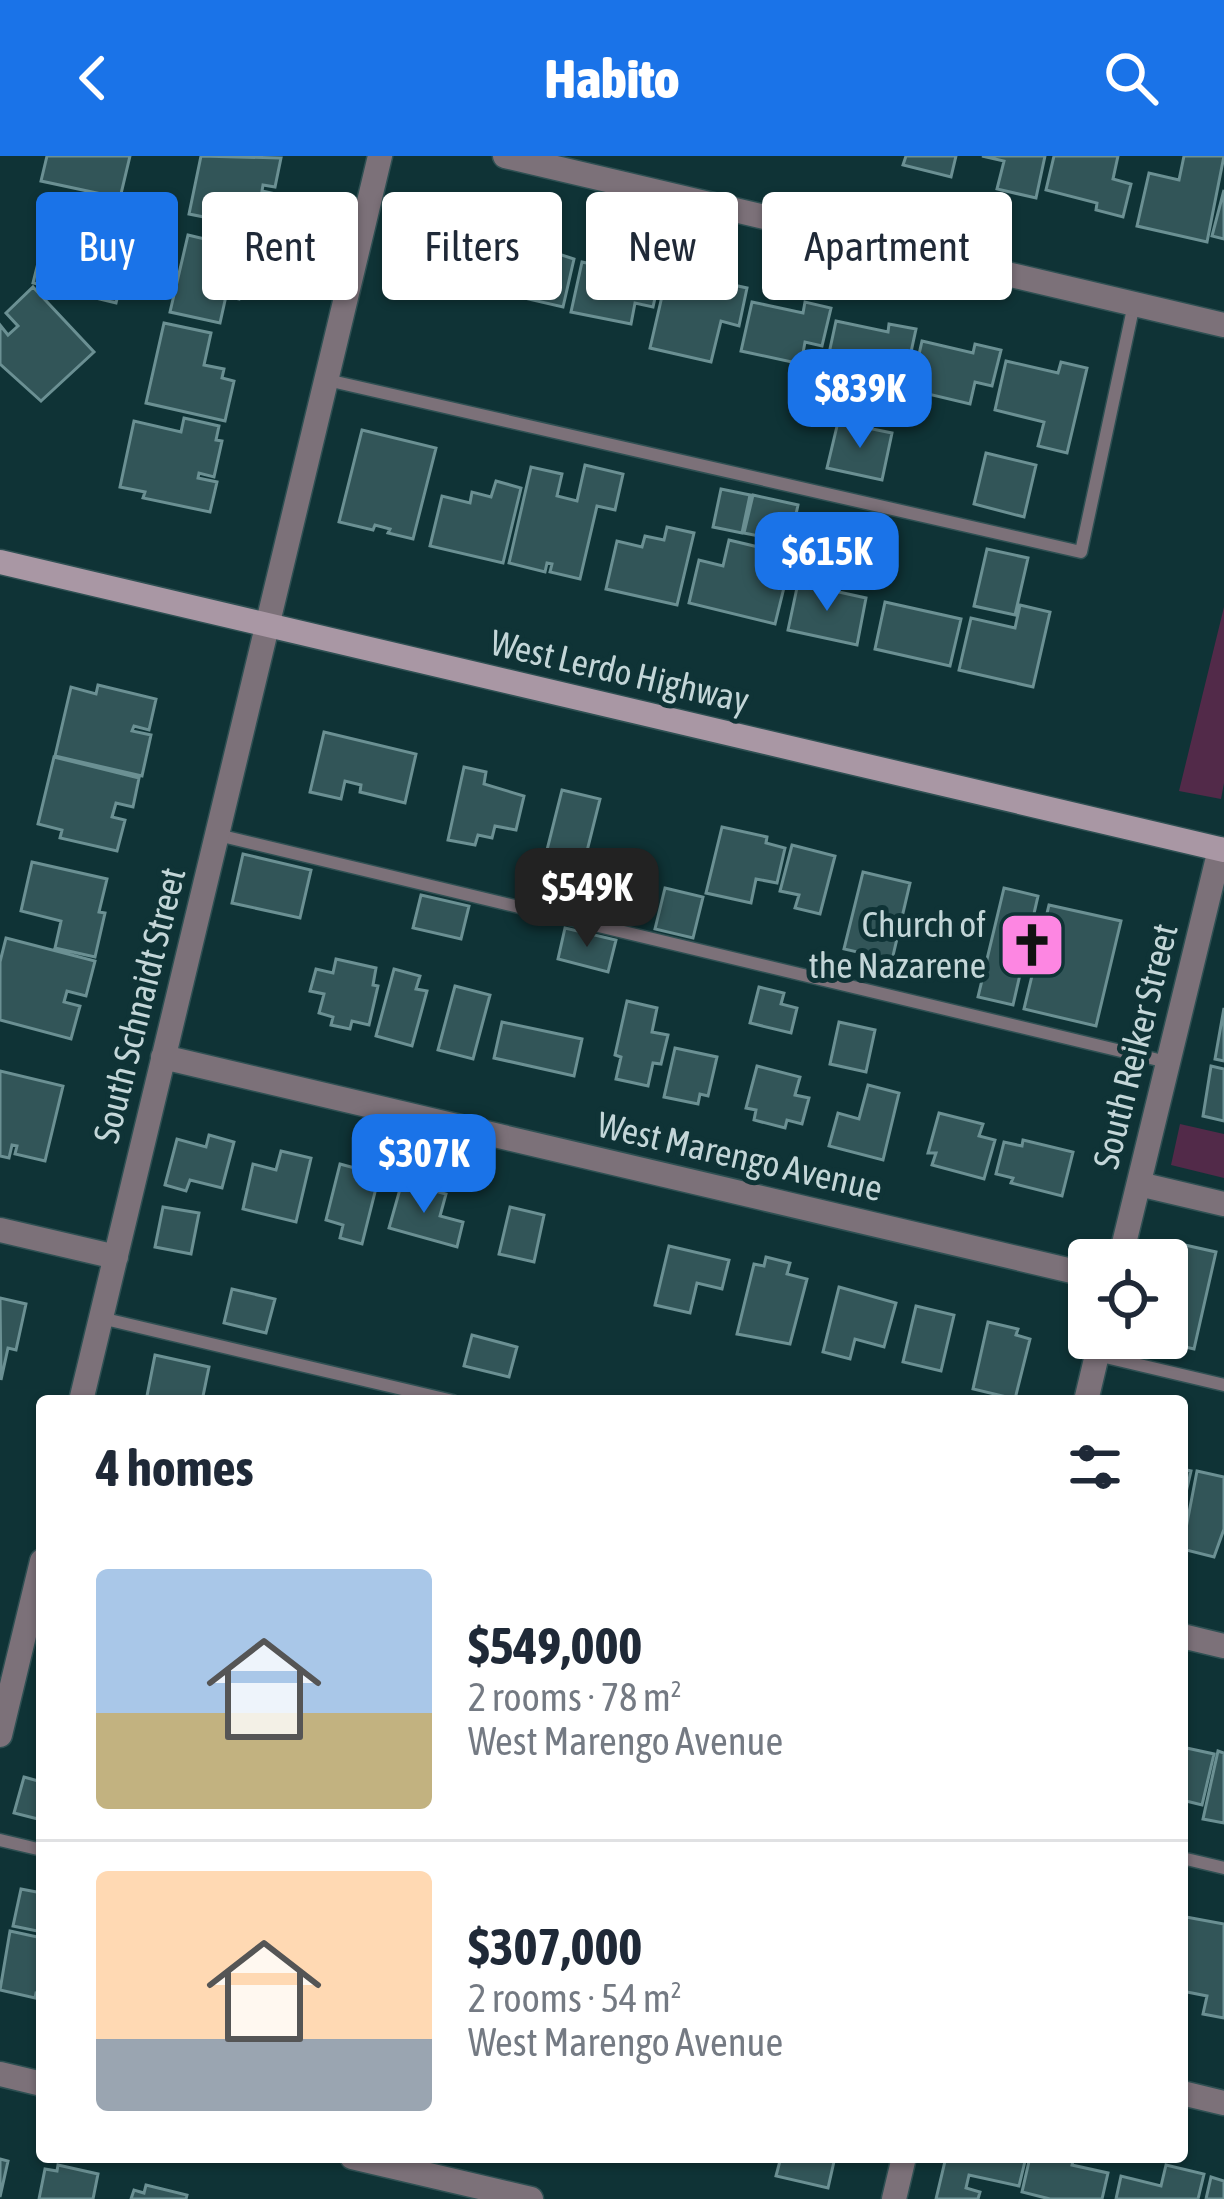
<!DOCTYPE html>
<html lang="en">
<head>
<meta charset="utf-8">
<style>
  :root { --surface:#fff; --page:#f6f6f7; --text:#1f2937; --muted:#747a83; --line:#e0e1e3; --accent:#1a73e8 }
  body { margin:0; font-family:"Asap Condensed",sans-serif; background:var(--page); color:var(--text); height:100vh; display:flex; flex-direction:column; font-size:45px; white-space:nowrap }
  * { box-sizing:border-box; margin:0 }
  p { font-size:39px; color:var(--muted) }
  .icon { flex:none; width:66px; height:66px; fill:none; stroke:currentColor; stroke-width:2; stroke-linecap:round; stroke-linejoin:round }
  .map { position:relative; flex:1; overflow:hidden }
  .side { position:absolute; left:36px; top:1239px; width:1152px; height:768px; display:flex; flex-direction:column; background:var(--surface); border-radius:12px; box-shadow:0 3px 9px #0004 }
  .side>* { flex:none }
  .banner { position:absolute; left:36px; top:36px; width:1152px; height:108px; display:flex; gap:24px }
  .controls { position:absolute; left:1068px; top:1083px; display:grid; gap:24px }
  .controls a { display:grid; place-items:center; width:120px; height:120px; border-radius:12px; background:var(--surface); box-shadow:0 3px 9px #0004; font-size:60px }
  .price { position:absolute; translate:-50% -102px; padding:0 27px; border-radius:24px; background:var(--accent); color:#fff; font-size:39px; line-height:78px; filter:drop-shadow(0 3px 6px #0008) }
  .price::after { content:''; position:absolute; left:50%; top:72px; width:36px; height:27px; margin-left:-18px; background:inherit; clip-path:polygon(0 0,100% 0,50% 100%) }
  .price.current { background:#222; color:#fff }
  ul { padding:0; list-style:none }
  li { display:flex; align-items:center; gap:36px; height:300px; padding:0 60px }
  li+li { border-top:3px solid var(--line) }
  li span { display:grid; place-items:center; flex:none; width:336px; height:240px; border-radius:12px; color:#555 }
  li>.icon { margin-inline-start:auto }
  span .icon { width:144px; height:144px; fill:#fffc; stroke-width:1 }
  li b { font-size:51px }
  h2 { display:flex; justify-content:space-between; align-items:center; height:144px; padding:0 60px; font-size:51px }
  .tag { padding:0 42px; border-radius:12px; background:var(--surface); box-shadow:0 3px 9px #0004; font-size:42px; line-height:108px }
  .tag.current { background:var(--accent); color:#fff }
  header { display:flex; justify-content:space-between; align-items:center; height:156px; padding:0 60px; background:var(--accent); color:#fff; font-size:54px; font-weight:800 }
  .map>svg:first-child { display:block }
  .green { fill:#522a49 }
  .building { fill:#325558; stroke:#6b9093; stroke-width:3 }
  .lines { fill:none; stroke-linecap:round; stroke-linejoin:round }
  .service-casing { stroke:#2f5053; stroke-width:15 }
  .minor-casing { stroke:#2f5053; stroke-width:27 }
  .secondary-casing { stroke:#2f5053; stroke-width:27 }
  .service { stroke:#7c7179; stroke-width:12 }
  .minor { stroke:#7c7179; stroke-width:24 }
  .secondary { stroke:#a997a4; stroke-width:24 }
  .labels { text-anchor:middle; dominant-baseline:central; stroke-width:10; stroke-linejoin:round; paint-order:stroke }
  .street-label { font-size:36px; fill:#c3d6d8; stroke:#0f3336 }
  .poi-label { font-size:36px; fill:#c3d6d8; stroke:#0f3336; text-anchor:end }
</style>
</head>
<body>
<header><svg class="icon" aria-label="back" viewBox="0 0 24 24"><path d="M15 5l-7 7 7 7"/></svg>Habito<svg class="icon" aria-label="search" viewBox="0 0 24 24"><circle cx="10" cy="10" r="6"/><path d="M15 15l6 6"/></svg></header>
<div class="map">
<svg width="1224" height="2043" viewBox="0 0 1224 2043">
  <rect width="100%" height="100%" fill="#0f3336"/>
  <path class="green" d="M 1224,451 L 1224,627 L 1221,643 L 1179,635 Z
    M 1180,968 L 1224,978 L 1224,1022 L 1171,1009 Z"/>
  <path class="building" d="M 47,0 L 130,0 L 120,42 L 41,25 Z
    M 201,0 L 281,2 L 275,31 L 263,29 L 262,35 L 280,39 L 271,78 L 266,77 L 263,91 L 225,83 L 229,66 L 189,58 Z
    M 906,0 L 956,0 L 951,21 L 903,9 Z
    M 982,0 L 1045,0 L 1036,42 L 997,33 L 1004,5 Z
    M 1054,0 L 1118,0 L 1113,23 L 1131,28 L 1123,61 L 1096,54 L 1097,47 L 1046,34 Z
    M 1184,0 L 1224,0 L 1207,86 L 1137,70 L 1149,17 L 1179,24 Z
    M 1224,34 L 1224,83 L 1212,80 Z
    M 83,57 L 135,69 L 116,147 L 33,127 L 42,91 L 60,95 L 63,84 L 75,87 Z
    M 410,65 L 462,77 L 465,67 L 490,73 L 482,110 L 464,106 L 459,126 L 400,112 Z
    M 500,77 L 525,83 L 523,92 L 530,94 L 531,89 L 574,103 L 563,151 L 503,137 L 508,117 L 491,114 Z
    M 188,79 L 263,97 L 254,137 L 241,134 L 239,143 L 226,140 L 220,167 L 170,156 Z
    M 582,106 L 634,117 L 636,109 L 661,115 L 653,151 L 635,147 L 631,168 L 571,156 Z
    M 666,123 L 718,136 L 720,126 L 747,132 L 739,170 L 721,165 L 711,206 L 650,192 Z
    M 33,131 L 94,196 L 41,245 L 0,208 L 0,169 L 8,179 L 18,170 L 6,157 Z
    M 752,146 L 803,157 L 805,146 L 831,152 L 822,190 L 805,186 L 801,208 L 741,195 Z
    M 836,165 L 888,176 L 889,168 L 916,173 L 903,233 L 825,216 Z
    M 164,167 L 211,177 L 204,209 L 224,213 L 222,222 L 234,225 L 225,265 L 146,247 Z
    M 922,185 L 973,197 L 975,188 L 1001,194 L 992,230 L 975,226 L 970,248 L 911,234 Z
    M 1006,205 L 1058,217 L 1061,206 L 1087,212 L 1067,297 L 1038,290 L 1044,266 L 995,254 Z
    M 184,262 L 219,270 L 216,284 L 222,285 L 214,321 L 199,317 L 198,322 L 217,326 L 210,356 L 143,342 L 145,336 L 120,331 L 134,265 L 181,276 Z
    M 838,266 L 892,277 L 882,324 L 827,312 Z
    M 362,274 L 436,292 L 413,383 L 388,377 L 390,373 L 375,369 L 373,374 L 339,366 Z
    M 986,297 L 1036,309 L 1024,361 L 974,348 Z
    M 585,309 L 623,318 L 615,354 L 597,350 L 580,423 L 550,416 L 552,408 L 547,407 L 545,416 L 509,407 L 531,311 L 562,318 L 557,340 L 577,345 Z
    M 496,325 L 521,332 L 503,407 L 430,390 L 442,340 L 470,347 L 472,336 L 491,341 Z
    M 721,333 L 750,339 L 742,377 L 713,371 Z
    M 753,339 L 798,349 L 790,386 L 744,377 Z
    M 667,371 L 694,377 L 677,449 L 606,433 L 617,385 L 642,391 L 645,380 L 664,384 Z
    M 729,384 L 792,399 L 775,468 L 689,447 L 699,404 L 723,410 Z
    M 987,393 L 1028,402 L 1015,459 L 974,450 Z
    M 798,427 L 866,442 L 857,489 L 788,474 Z
    M 885,446 L 961,463 L 950,510 L 875,493 Z
    M 1020,449 L 1050,456 L 1033,531 L 959,514 L 971,462 L 1015,472 Z
    M 98,529 L 156,543 L 149,574 L 134,570 L 132,575 L 151,579 L 142,620 L 55,600 L 71,531 L 96,538 Z
    M 324,576 L 416,598 L 405,647 L 360,636 L 361,629 L 345,625 L 341,643 L 310,636 Z
    M 54,601 L 139,622 L 133,651 L 116,647 L 112,661 L 125,664 L 117,695 L 60,682 L 62,674 L 38,668 Z
    M 464,611 L 486,616 L 484,628 L 524,640 L 516,674 L 495,670 L 492,682 L 478,679 L 475,689 L 448,684 Z
    M 562,634 L 600,643 L 585,703 L 547,694 Z
    M 722,671 L 767,681 L 766,687 L 785,692 L 777,727 L 756,723 L 751,747 L 706,737 Z
    M 792,689 L 835,700 L 820,758 L 795,752 L 799,739 L 780,735 Z
    M 243,698 L 311,714 L 300,762 L 232,747 Z
    M 32,706 L 107,723 L 99,756 L 105,757 L 95,801 L 55,792 L 61,765 L 21,755 Z
    M 863,716 L 910,727 L 892,804 L 844,793 Z
    M 665,732 L 703,741 L 693,782 L 655,773 Z
    M 1004,732 L 1038,740 L 1013,849 L 978,841 Z
    M 421,739 L 469,750 L 461,783 L 413,772 Z
    M 1049,749 L 1121,765 L 1096,870 L 1024,853 Z
    M 565,772 L 616,784 L 608,816 L 558,803 Z
    M 6,782 L 95,805 L 86,840 L 67,835 L 64,846 L 80,850 L 71,883 L 0,864 L 0,806 Z
    M 336,803 L 376,812 L 373,829 L 378,830 L 369,869 L 352,865 L 350,873 L 331,869 L 333,861 L 319,857 L 324,838 L 310,835 L 316,813 L 333,817 Z
    M 394,813 L 420,820 L 416,833 L 427,835 L 412,890 L 376,880 Z
    M 455,830 L 490,839 L 473,903 L 438,894 Z
    M 759,831 L 784,837 L 781,848 L 797,852 L 791,877 L 750,867 Z
    M 627,845 L 657,852 L 652,876 L 668,879 L 661,908 L 653,907 L 648,930 L 616,923 L 621,901 L 615,899 Z
    M 1224,852 L 1224,905 L 1215,903 Z
    M 502,866 L 582,883 L 574,920 L 494,902 Z
    M 839,866 L 875,874 L 866,916 L 830,908 Z
    M 675,892 L 717,901 L 708,940 L 700,938 L 698,948 L 664,941 Z
    M 757,910 L 800,921 L 795,939 L 809,942 L 802,968 L 787,964 L 785,972 L 754,964 L 756,954 L 746,952 Z
    M 1211,910 L 1224,913 L 1224,965 L 1203,960 Z
    M 0,915 L 63,930 L 45,1005 L 15,998 L 17,990 L 12,989 L 9,1002 L 0,1000 Z
    M 868,929 L 899,937 L 883,1004 L 829,990 L 838,957 L 859,963 Z
    M 939,957 L 983,968 L 979,980 L 995,984 L 984,1023 L 932,1009 L 936,997 L 928,997 Z
    M 209,979 L 234,986 L 222,1032 L 190,1024 L 186,1035 L 165,1029 L 177,983 L 206,991 Z
    M 1023,984 L 1073,996 L 1062,1040 L 1011,1027 L 1013,1022 L 996,1018 L 1004,986 L 1022,990 Z
    M 281,995 L 311,1002 L 296,1066 L 243,1053 L 253,1008 L 276,1014 Z
    M 340,1008 L 366,1015 L 364,1024 L 377,1028 L 362,1088 L 340,1082 L 343,1069 L 326,1064 Z
    M 402,1026 L 446,1038 L 440,1060 L 463,1066 L 457,1091 L 389,1072 Z
    M 163,1051 L 199,1057 L 191,1098 L 155,1091 Z
    M 510,1051 L 544,1059 L 534,1106 L 499,1098 Z
    M 1167,1085 L 1216,1096 L 1194,1193 L 1145,1182 L 1167,1182 L 1167,1104 L 1163,1104 Z
    M 669,1090 L 729,1104 L 722,1133 L 697,1127 L 690,1157 L 655,1149 Z
    M 766,1101 L 790,1107 L 787,1118 L 807,1123 L 790,1188 L 737,1178 L 754,1108 L 764,1110 Z
    M 839,1131 L 896,1147 L 884,1191 L 855,1183 L 850,1203 L 823,1196 Z
    M 232,1133 L 275,1143 L 266,1177 L 224,1167 Z
    M 0,1142 L 26,1148 L 16,1194 L 8,1192 L 1,1224 Z
    M 916,1150 L 954,1159 L 941,1215 L 903,1206 Z
    M 988,1166 L 1018,1173 L 1016,1179 L 1030,1183 L 1015,1243 L 973,1233 Z
    M 472,1179 L 517,1191 L 509,1221 L 464,1210 Z
    M 155,1199 L 209,1211 L 202,1245 L 146,1245 Z
    M 1182,1313 L 1191,1315 L 1182,1354 Z
    M 1197,1315 L 1224,1321 L 1224,1373 L 1214,1401 L 1182,1393 Z
    M 1182,1591 L 1214,1598 L 1202,1649 L 1182,1644 Z
    M 1218,1595 L 1224,1597 L 1224,1667 L 1203,1663 Z
    M 24,1621 L 42,1626 L 42,1664 L 14,1657 Z
    M 21,1733 L 42,1737 L 42,1776 L 13,1770 Z
    M 1186,1761 L 1224,1768 L 1224,1862 L 1203,1858 L 1207,1840 L 1182,1835 L 1182,1780 Z
    M 10,1775 L 42,1782 L 42,1838 L 36,1837 L 35,1842 L 0,1834 Z
    M 781,2001 L 835,2001 L 828,2032 L 776,2020 Z
    M 946,2001 L 1026,2001 L 1019,2030 L 969,2019 L 966,2032 L 980,2036 L 978,2043 L 936,2043 Z
    M 1030,2001 L 1074,2001 L 1072,2009 L 1108,2017 L 1102,2043 L 1050,2043 L 1022,2036 Z
    M 0,2003 L 8,2005 L 0,2041 Z
    M 58,2009 L 98,2018 L 93,2043 L 39,2043 L 45,2013 L 57,2015 Z
    M 1166,2009 L 1204,2018 L 1198,2043 L 1116,2043 L 1121,2020 L 1161,2030 Z
    M 1211,2021 L 1224,2025 L 1224,2043 L 1206,2043 Z
    M 146,2029 L 187,2039 L 186,2043 L 131,2043 L 134,2034 L 144,2037 Z"/>
  <g class="lines">
    <defs>
      <path id="service" d="M 327,224 L 1081,396 L 1134,148
        M 218,679 L 1167,906
        M 101,1162 L 453,1245
        M 1097,1199 L 1224,1229
        M 0,1684 L 42,1694
        M 1182,1702 L 1224,1712"/>
      <path id="minor" d="M 505,0 L 1224,169
        M 163,901 L 1089,1119
        M 1139,1028 L 1224,1048
        M 0,1074 L 116,1101
        M 1120,1104 L 1220,693
        M 81,1245 L 380,0
        M 1086,1245 L 1101,1182
        M 1182,1480 L 1224,1490
        M 0,1579 L 42,1405
        M 0,1918 L 42,1928
        M 1182,1937 L 1224,1947
        M 352,2001 L 531,2043
        M 894,2043 L 904,2001"/>
      <path id="secondary" d="M 0,406 L 1224,694"/>
    </defs>
    <use href="#service" class="service-casing"/>
    <use href="#minor" class="minor-casing"/>
    <use href="#secondary" class="secondary-casing"/>
    <use href="#service" class="service"/>
    <use href="#minor" class="minor"/>
    <use href="#secondary" class="secondary"/>
  </g>
  <defs>
    <symbol id="church-square" viewBox="-11 -11 22 22"><rect x="-9" y="-9" width="18" height="18" rx="4" fill="#fd86e2" stroke="#0f3336"/><path d="M-1.2-6h2.4v3.5h3.3v2.4h-3.3V6h-2.4V-.1h-3.3v-2.4h3.3Z" fill="#111"/></symbol>
  </defs>
  <g fill-rule="evenodd">
    <use href="#church-square" x="994" y="751" width="76" height="76"/>
  </g>
  <g class="labels">
    <g class="street-label">
      <text transform="translate(620 515) rotate(13)">West Lerdo Highway</text>
      <text transform="translate(139 849) rotate(-76)">South Schnaidt Street</text>
      <text transform="translate(1135 890) rotate(-76)">South Reiker Street</text>
      <text transform="translate(740 1000) rotate(13)">West Marengo Avenue</text>
    </g>
    <g class="poi-label">
      <text x="986" y="768">Church of<tspan x="986" dy="41">the Nazarene</tspan></text>
    </g>
  </g>
</svg>
<div class="controls">
<a><svg class="icon" aria-label="locate" viewBox="0 0 24 24"><circle cx="12" cy="12" r="6"/><path d="M12 2v4M12 18v4M2 12h4M18 12h4"/></svg></a>
</div>
<b class="price" style="left:860px;top:295px">$839K</b>
<b class="price" style="left:827px;top:458px">$615K</b>
<b class="price current" style="left:587px;top:794px">$549K</b>
<b class="price" style="left:424px;top:1060px">$307K</b>
<div class="banner">
<a class="tag current">Buy</a>
<a class="tag">Rent</a>
<a class="tag">Filters</a>
<a class="tag">New</a>
<a class="tag">Apartment</a>
</div>
<section class="side">
<h2>4 homes<svg class="icon" aria-label="filters" viewBox="0 0 24 24"><path d="M4 7h16M4 17h16"/><circle cx="9" cy="7" r="2"/><circle cx="15" cy="17" r="2"/></svg></h2>
<ul>
<li><span style="background:linear-gradient(#a9c7e8 60%,#c2b280 0)"><svg class="icon" aria-label="home" viewBox="0 0 24 24"><path d="M3 11l9-7 9 7M6 9v11h12V9"/></svg></span><div><b>$549,000</b><p>2 rooms · 78 m²</p><p>West Marengo Avenue</p></div></li>
<li><span style="background:linear-gradient(#ffd9b3 70%,#9aa5b1 0)"><svg class="icon" aria-label="home" viewBox="0 0 24 24"><path d="M3 11l9-7 9 7M6 9v11h12V9"/></svg></span><div><b>$307,000</b><p>2 rooms · 54 m²</p><p>West Marengo Avenue</p></div></li>
</ul>
</section>
</div>
</body>
</html>
